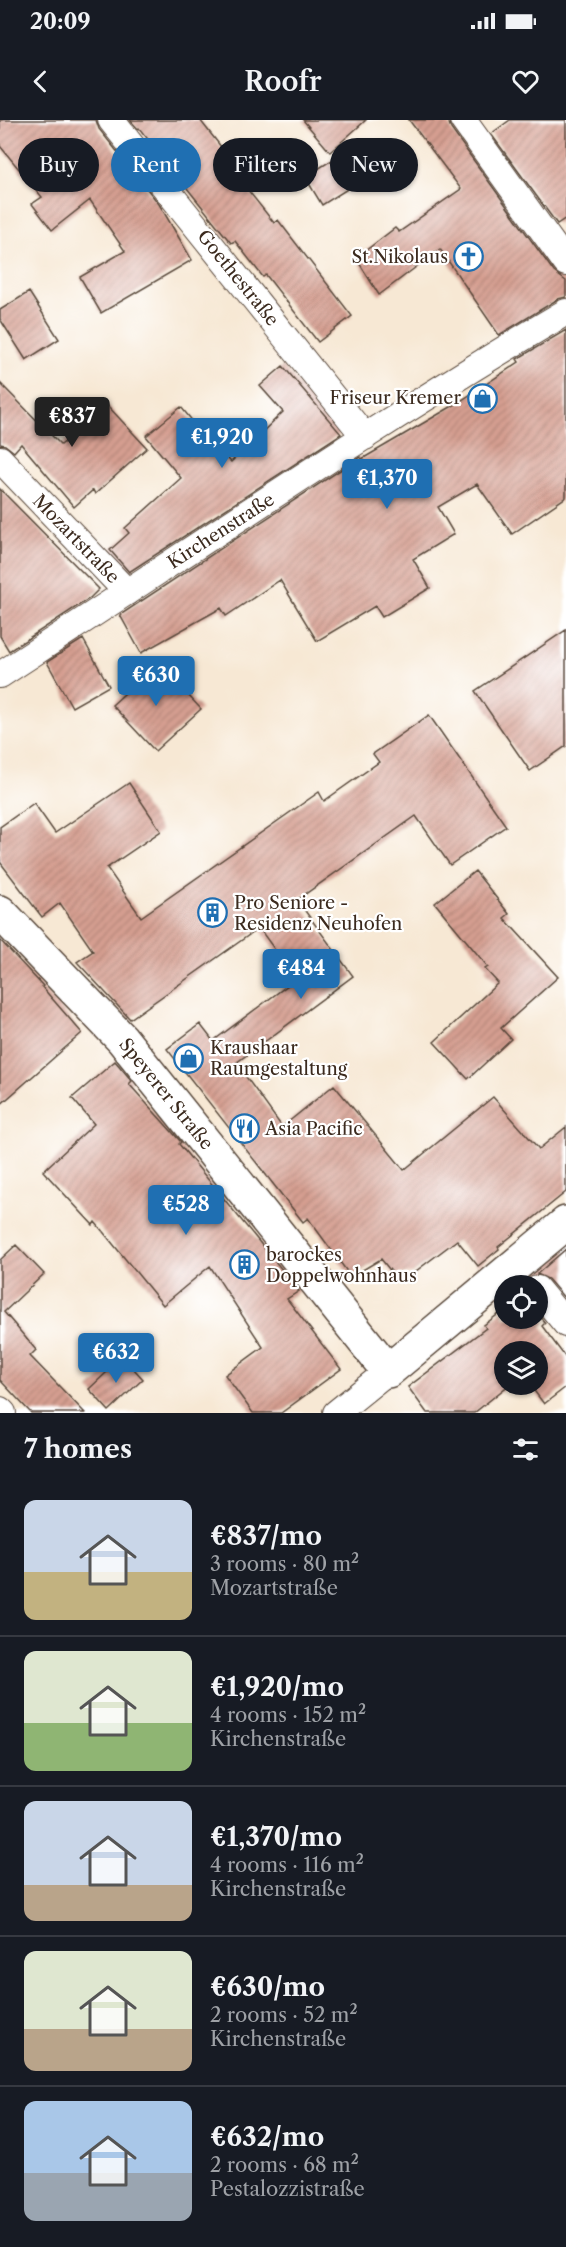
<!DOCTYPE html>
<html lang="en">
<head>
<meta charset="utf-8">
<style>
  :root { --surface:#171b24; --page:#242831; --text:#f1f3f6; --muted:#9ea1a6; --line:#363941; --accent:#1f6fb2 }
  body { margin:0; font-family:"Libre Caslon Text",serif; background:var(--page); color:var(--text); height:100vh; display:flex; flex-direction:column; font-size:22px; white-space:nowrap }
  * { box-sizing:border-box; margin:0 }
  p { font-size:20px; color:var(--muted) }
  .icon { flex:none; width:33px; height:33px; fill:none; stroke:currentColor; stroke-width:2; stroke-linecap:round; stroke-linejoin:round }
  .map { position:relative; height:1293px; overflow:hidden }
  .sheet { display:flex; flex-direction:column; background:var(--surface); flex:1 }
  .sheet>* { flex:none }
  .top-card { position:absolute; left:18px; top:18px; width:531px; height:54px; display:flex; gap:12px }
  .fabs { position:absolute; left:494px; top:1155px; display:grid; gap:12px }
  .fabs a { display:grid; place-items:center; width:54px; height:54px; border-radius:50%; background:var(--surface); box-shadow:0 2px 4px #0004; font-size:30px }
  .price { position:absolute; translate:-50% -51px; padding:0 14px; border-radius:6px; background:var(--accent); color:#fff; font-size:20px; line-height:39px; filter:drop-shadow(0 2px 3px #0008) }
  .price::after { content:''; position:absolute; left:50%; top:36px; width:18px; height:14px; margin-left:-9px; background:inherit; clip-path:polygon(0 0,100% 0,50% 100%) }
  .price.current { background:#222; color:#fff }
  ul { padding:0; list-style:none }
  li { display:flex; align-items:center; gap:18px; height:150px; padding:0 24px }
  li+li { border-top:2px solid var(--line) }
  li span { display:grid; place-items:center; flex:none; width:168px; height:120px; border-radius:12px; color:#555 }
  li>.icon { margin-inline-start:auto }
  span .icon { width:72px; height:72px; fill:#fffc; stroke-width:1 }
  li b { font-size:26px }
  h2 { display:flex; justify-content:space-between; align-items:center; height:72px; padding:0 24px; font-size:26px }
  .chip { padding:0 21px; border-radius:27px; background:var(--surface); box-shadow:0 2px 4px #0004; font-size:21px; line-height:54px }
  .chip.current { background:var(--accent); color:#fff }
  .status { display:flex; justify-content:space-between; align-items:center; height:42px; padding:0 30px; background:var(--surface); direction:ltr }
  .status svg { height:16px; fill:currentColor }
  header { display:flex; justify-content:space-between; align-items:center; height:78px; padding:0 24px; background:var(--surface); font-size:27px; font-weight:600 }
  .map>svg:first-child { display:block }
  .building { fill:url(#building-hatch) }
  .lines { fill:none; stroke-linecap:round; stroke-linejoin:round }
  .street-casing { stroke:#574639; stroke-width:28 }
  .secondary-casing { stroke:#574639; stroke-width:36 }
  .street { stroke:#fff; stroke-width:26 }
  .secondary { stroke:#fff; stroke-width:33 }
  .labels { text-anchor:middle; dominant-baseline:central; stroke-width:4.5; stroke-linejoin:round; paint-order:stroke }
  .poi-label { font-size:18px; fill:#3b2a1e; stroke:#fff; text-anchor:start }
  .street-label { font-size:18px; fill:#3b2a1e; stroke:#fff }
</style>
</head>
<body>
<div class="status"><b>20:09</b><svg viewBox="0 0 49 12"><path d="M0 12V9h3v3zM5 12V6h3v6zM10 12V3h3v9zM15 12V0h3v12zM26 1h20v11H26zM47 4h2v5h-2z"/></svg></div>
<header><svg class="icon" aria-label="back" viewBox="0 0 24 24"><path d="M15 5l-7 7 7 7"/></svg>Roofr<svg class="icon" aria-label="heart" viewBox="0 0 24 24"><path d="M12 20l-8-8c-3-5 5-10 8-4 3-6 11-1 8 4z"/></svg></header>
<div class="map">
<svg width="566" height="1293" viewBox="0 0 566 1293">
  <defs>
    <pattern id="building-hatch" width="6" height="6" patternUnits="userSpaceOnUse" patternTransform="scale(1.5)"><rect width="6" height="6" fill="#d69f91"/><path d="M-1 1l2-2M0 6l6-6M5 7l2-2" fill="none" stroke="#af8276"/></pattern>
  </defs>
  <rect width="100%" height="100%" fill="#fff"/>
  <filter id="ink" filterUnits="userSpaceOnUse"><feTurbulence type="fractalNoise" baseFrequency=".0167" numOctaves="2"/><feDisplacementMap in="SourceGraphic" scale="12" xChannelSelector="R" yChannelSelector="G"/><feConvolveMatrix kernelMatrix="1 2 1 2 8 2 1 2 1" color-interpolation-filters="sRGB"/></filter>
  <filter id="wash" filterUnits="userSpaceOnUse"><feTurbulence type="fractalNoise" baseFrequency=".008" numOctaves="4" result="noise"/><feDisplacementMap in="SourceGraphic" scale="24" xChannelSelector="R" yChannelSelector="G"/><feGaussianBlur stdDeviation="1.35" result="paint"/><feColorMatrix in="noise" values="0 0 0 0 0 0 0 0 0 0 0 0 0 0 0 0 0 1.4 0 .05"/><feComposite in="paint" operator="in"/></filter>
  <g filter="url(#wash)">
    <rect width="100%" height="100%" fill="#f7e8d4"/>
    <g id="blocks">
      <path class="building" d="M 0,0 L 96,0 L 99,9 L 159,84 L 192,140 L 101,193 L 80,157 L 125,131 L 90,80 L 52,110 L 32,84 L 42,77 L 0,26 Z
        M 130,0 L 200,0 L 240,51 L 236,55 L 274,103 L 278,100 L 352,196 L 318,222 L 266,155 L 263,157 L 235,121 L 231,123 L 139,8 L 138,9 Z
        M 303,0 L 366,0 L 330,32 Z
        M 409,0 L 448,0 L 451,9 L 554,152 L 566,161 L 566,177 L 558,179 L 499,215 L 440,129 L 379,175 L 356,138 L 395,108 L 399,112 L 461,69 Z
        M 510,0 L 566,0 L 566,98 L 557,104 L 491,14 Z
        M 332,40 L 349,68 L 322,85 L 305,57 Z
        M 29,172 L 59,219 L 26,240 L 0,199 L 0,190 Z
        M 566,210 L 566,377 L 512,414 L 477,364 L 438,387 L 454,414 L 413,439 L 430,468 L 382,497 L 375,486 L 317,521 L 280,460 L 226,496 L 221,488 L 141,533 L 120,495 L 360,337 L 362,339 L 456,284 L 519,242 L 517,239 Z
        M 283,246 L 341,314 L 129,452 L 110,430 L 129,413 L 125,408 L 181,358 L 146,316 L 181,287 L 222,337 L 224,335 L 231,342 L 283,292 L 260,266 Z
        M 0,263 L 61,325 L 107,285 L 147,328 L 95,374 L 93,370 L 74,387 L 21,324 L 14,332 L 5,325 L 0,324 Z
        M 0,369 L 99,469 L 90,478 L 9,531 L 0,516 Z
        M 566,510 L 566,626 L 530,651 L 475,571 Z
        M 83,519 L 109,566 L 72,587 L 47,542 Z
        M 158,543 L 201,589 L 155,631 L 112,585 Z
        M 429,595 L 506,706 L 450,745 L 416,696 L 297,780 L 353,856 L 236,943 L 282,1007 L 334,965 L 404,1050 L 493,977 L 539,1029 L 566,1007 L 566,1072 L 498,1127 L 499,1129 L 478,1146 L 457,1120 L 412,1154 L 393,1154 L 381,1139 L 351,1157 L 308,1098 L 303,1102 L 167,929 L 200,904 L 213,921 L 296,859 L 259,808 L 130,899 L 77,842 L 93,831 L 60,783 L 42,797 L 0,742 L 0,707 L 34,683 L 55,713 L 129,663 L 161,711 L 107,748 L 141,797 L 319,672 L 324,681 L 379,642 L 373,634 Z
        M 475,751 L 509,794 L 504,798 L 558,857 L 501,908 L 511,919 L 468,959 L 434,922 L 498,863 L 485,849 L 488,847 L 435,783 Z
        M 0,820 L 43,866 L 42,867 L 82,913 L 0,985 Z
        M 115,941 L 132,961 L 129,964 L 173,1013 L 181,1022 L 179,1024 L 292,1162 L 299,1171 L 287,1179 L 341,1249 L 281,1293 L 253,1293 L 225,1255 L 263,1227 L 210,1146 L 163,1185 L 95,1102 L 93,1105 L 43,1051 L 94,1004 L 72,978 Z
        M 16,1125 L 44,1154 L 4,1192 L 36,1230 L 30,1236 L 85,1293 L 31,1293 L 0,1260 L 0,1140 Z
        M 566,1129 L 566,1180 L 548,1159 L 537,1154 Z
        M 504,1190 L 504,1198 L 537,1198 L 537,1193 L 545,1203 L 542,1206 L 566,1238 L 566,1267 L 544,1284 L 529,1264 L 537,1264 L 537,1232 L 504,1232 L 504,1264 L 510,1264 L 474,1293 L 427,1293 L 408,1267 L 486,1208 L 484,1205 Z
        M 123,1237 L 143,1259 L 109,1291 L 89,1269 Z"/>
    </g>
  </g>
  <g filter="url(#ink)">
    <use href="#blocks" fill-opacity="0" stroke="#574639" stroke-width="1.5"/>
    <g class="lines">
      <defs>
        <path id="street" d="M 111,0 L 365,317
          M 463,0 L 566,143
          M 0,339 L 127,472
          M 0,555 C 188,433 373,306 566,192
          M 537,1169 L 566,1204
          M 0,1290 L 3,1293
          M 336,1293 L 388,1251"/>
        <path id="secondary" d="M 0,792 L 122,919 L 388,1251 L 566,1103"/>
      </defs>
      <use href="#street" class="street-casing"/>
      <use href="#secondary" class="secondary-casing"/>
      <use href="#street" class="street"/>
      <use href="#secondary" class="secondary"/>
    </g>
  </g>
  <defs>
    <symbol id="church-ring" viewBox="-11 -11 22 22"><circle r="9.5" fill="#fff" stroke="#1f6fb2" stroke-width="1.5"/><path d="M-1.2-6h2.4v3.5h3.3v2.4h-3.3V6h-2.4V-.1h-3.3v-2.4h3.3Z" fill="#1f6fb2"/></symbol>
    <symbol id="shop-ring" viewBox="-11 -11 22 22"><circle r="9.5" fill="#fff" stroke="#1f6fb2" stroke-width="1.5"/><path d="M-5-2.5h2.3a2.7 3.5 0 0 1 5.4 0H5L5.5 6h-11ZM-1.5-2.5h3a1.5 2.3 0 0 0-3 0Z" fill="#1f6fb2"/></symbol>
    <symbol id="building-ring" viewBox="-11 -11 22 22"><circle r="9.5" fill="#fff" stroke="#1f6fb2" stroke-width="1.5"/><path d="M-4-6H4V6H1V3H-1V6H-4ZM-2.5-4.3h1.7v1.8h-1.7ZM.8-4.3h1.7v1.8H.8ZM-2.5-1h1.7V.8h-1.7ZM.8-1h1.7V.8H.8Z" fill="#1f6fb2"/></symbol>
    <symbol id="restaurant-ring" viewBox="-11 -11 22 22"><circle r="9.5" fill="#fff" stroke="#1f6fb2" stroke-width="1.5"/><path d="M-5-6h1v4h1v-4h1v4h1v-4h1v5L-1.5 .5V6h-2V.5L-5-1ZM5-6V6H3V1.5H1.5Q1.5-4 5-6Z" fill="#1f6fb2"/></symbol>
  </defs>
  <g fill-rule="evenodd">
    <use href="#church-ring" x="452" y="120" width="33" height="33"/>
    <use href="#shop-ring" x="466" y="262" width="33" height="33"/>
    <use href="#building-ring" x="196" y="776" width="33" height="33"/>
    <use href="#shop-ring" x="172" y="922" width="33" height="33"/>
    <use href="#restaurant-ring" x="228" y="992" width="33" height="33"/>
    <use href="#building-ring" x="228" y="1128" width="33" height="33"/>
  </g>
  <g class="labels">
    <g class="poi-label">
      <text x="448" y="137" text-anchor="end">St.Nikolaus</text>
      <text x="461" y="278" text-anchor="end">Friseur Kremer</text>
      <text x="234" y="783">Pro Seniore -<tspan x="234" dy="21">Residenz Neuhofen</tspan></text>
      <text x="210" y="928">Kraushaar<tspan x="210" dy="21">Raumgestaltung</tspan></text>
      <text x="265" y="1009">Asia Pacific</text>
      <text x="266" y="1135">barockes<tspan x="266" dy="21">Doppelwohnhaus</tspan></text>
    </g>
    <g class="street-label">
      <text transform="translate(238 158) rotate(51)">Goethestraße</text>
      <text transform="translate(221 411) rotate(-33)">Kirchenstraße</text>
      <text transform="translate(76 419) rotate(46)">Mozartstraße</text>
      <text transform="translate(166 974) rotate(51)">Speyerer Straße</text>
    </g>
  </g>
</svg>
<div class="fabs">
<a><svg class="icon" aria-label="locate" viewBox="0 0 24 24"><circle cx="12" cy="12" r="6"/><path d="M12 2v4M12 18v4M2 12h4M18 12h4"/></svg></a>
<a><svg class="icon" aria-label="layers" viewBox="0 0 24 24"><path d="M12 4l9 5-9 5-9-5zM3 14l9 5 9-5"/></svg></a>
</div>
<b class="price current" style="left:72px;top:328px">€837</b>
<b class="price" style="left:222px;top:349px">€1,920</b>
<b class="price" style="left:387px;top:390px">€1,370</b>
<b class="price" style="left:156px;top:587px">€630</b>
<b class="price" style="left:301px;top:880px">€484</b>
<b class="price" style="left:186px;top:1116px">€528</b>
<b class="price" style="left:116px;top:1264px">€632</b>
<div class="top-card">
<a class="chip">Buy</a>
<a class="chip current">Rent</a>
<a class="chip">Filters</a>
<a class="chip">New</a>
</div>
</div>
<section class="sheet">
<h2>7 homes<svg class="icon" aria-label="filters" viewBox="0 0 24 24"><path d="M4 7h16M4 17h16"/><circle cx="9" cy="7" r="2"/><circle cx="15" cy="17" r="2"/></svg></h2>
<ul>
<li><span style="background:linear-gradient(#c9d6e8 60%,#c2b280 0)"><svg class="icon" aria-label="home" viewBox="0 0 24 24"><path d="M3 11l9-7 9 7M6 9v11h12V9"/></svg></span><div><b>€837/mo</b><p>3 rooms · 80 m²</p><p>Mozartstraße</p></div></li>
<li><span style="background:linear-gradient(#dfe7d0 60%,#8fb573 0)"><svg class="icon" aria-label="home" viewBox="0 0 24 24"><path d="M3 11l9-7 9 7M6 9v11h12V9"/></svg></span><div><b>€1,920/mo</b><p>4 rooms · 152 m²</p><p>Kirchenstraße</p></div></li>
<li><span style="background:linear-gradient(#c9d6e8 70%,#b9a48a 0)"><svg class="icon" aria-label="home" viewBox="0 0 24 24"><path d="M3 11l9-7 9 7M6 9v11h12V9"/></svg></span><div><b>€1,370/mo</b><p>4 rooms · 116 m²</p><p>Kirchenstraße</p></div></li>
<li><span style="background:linear-gradient(#dfe7d0 65%,#b9a48a 0)"><svg class="icon" aria-label="home" viewBox="0 0 24 24"><path d="M3 11l9-7 9 7M6 9v11h12V9"/></svg></span><div><b>€630/mo</b><p>2 rooms · 52 m²</p><p>Kirchenstraße</p></div></li>
<li><span style="background:linear-gradient(#a9c7e8 60%,#9aa5b1 0)"><svg class="icon" aria-label="home" viewBox="0 0 24 24"><path d="M3 11l9-7 9 7M6 9v11h12V9"/></svg></span><div><b>€632/mo</b><p>2 rooms · 68 m²</p><p>Pestalozzistraße</p></div></li>
</ul>
</section>
</body>
</html>
